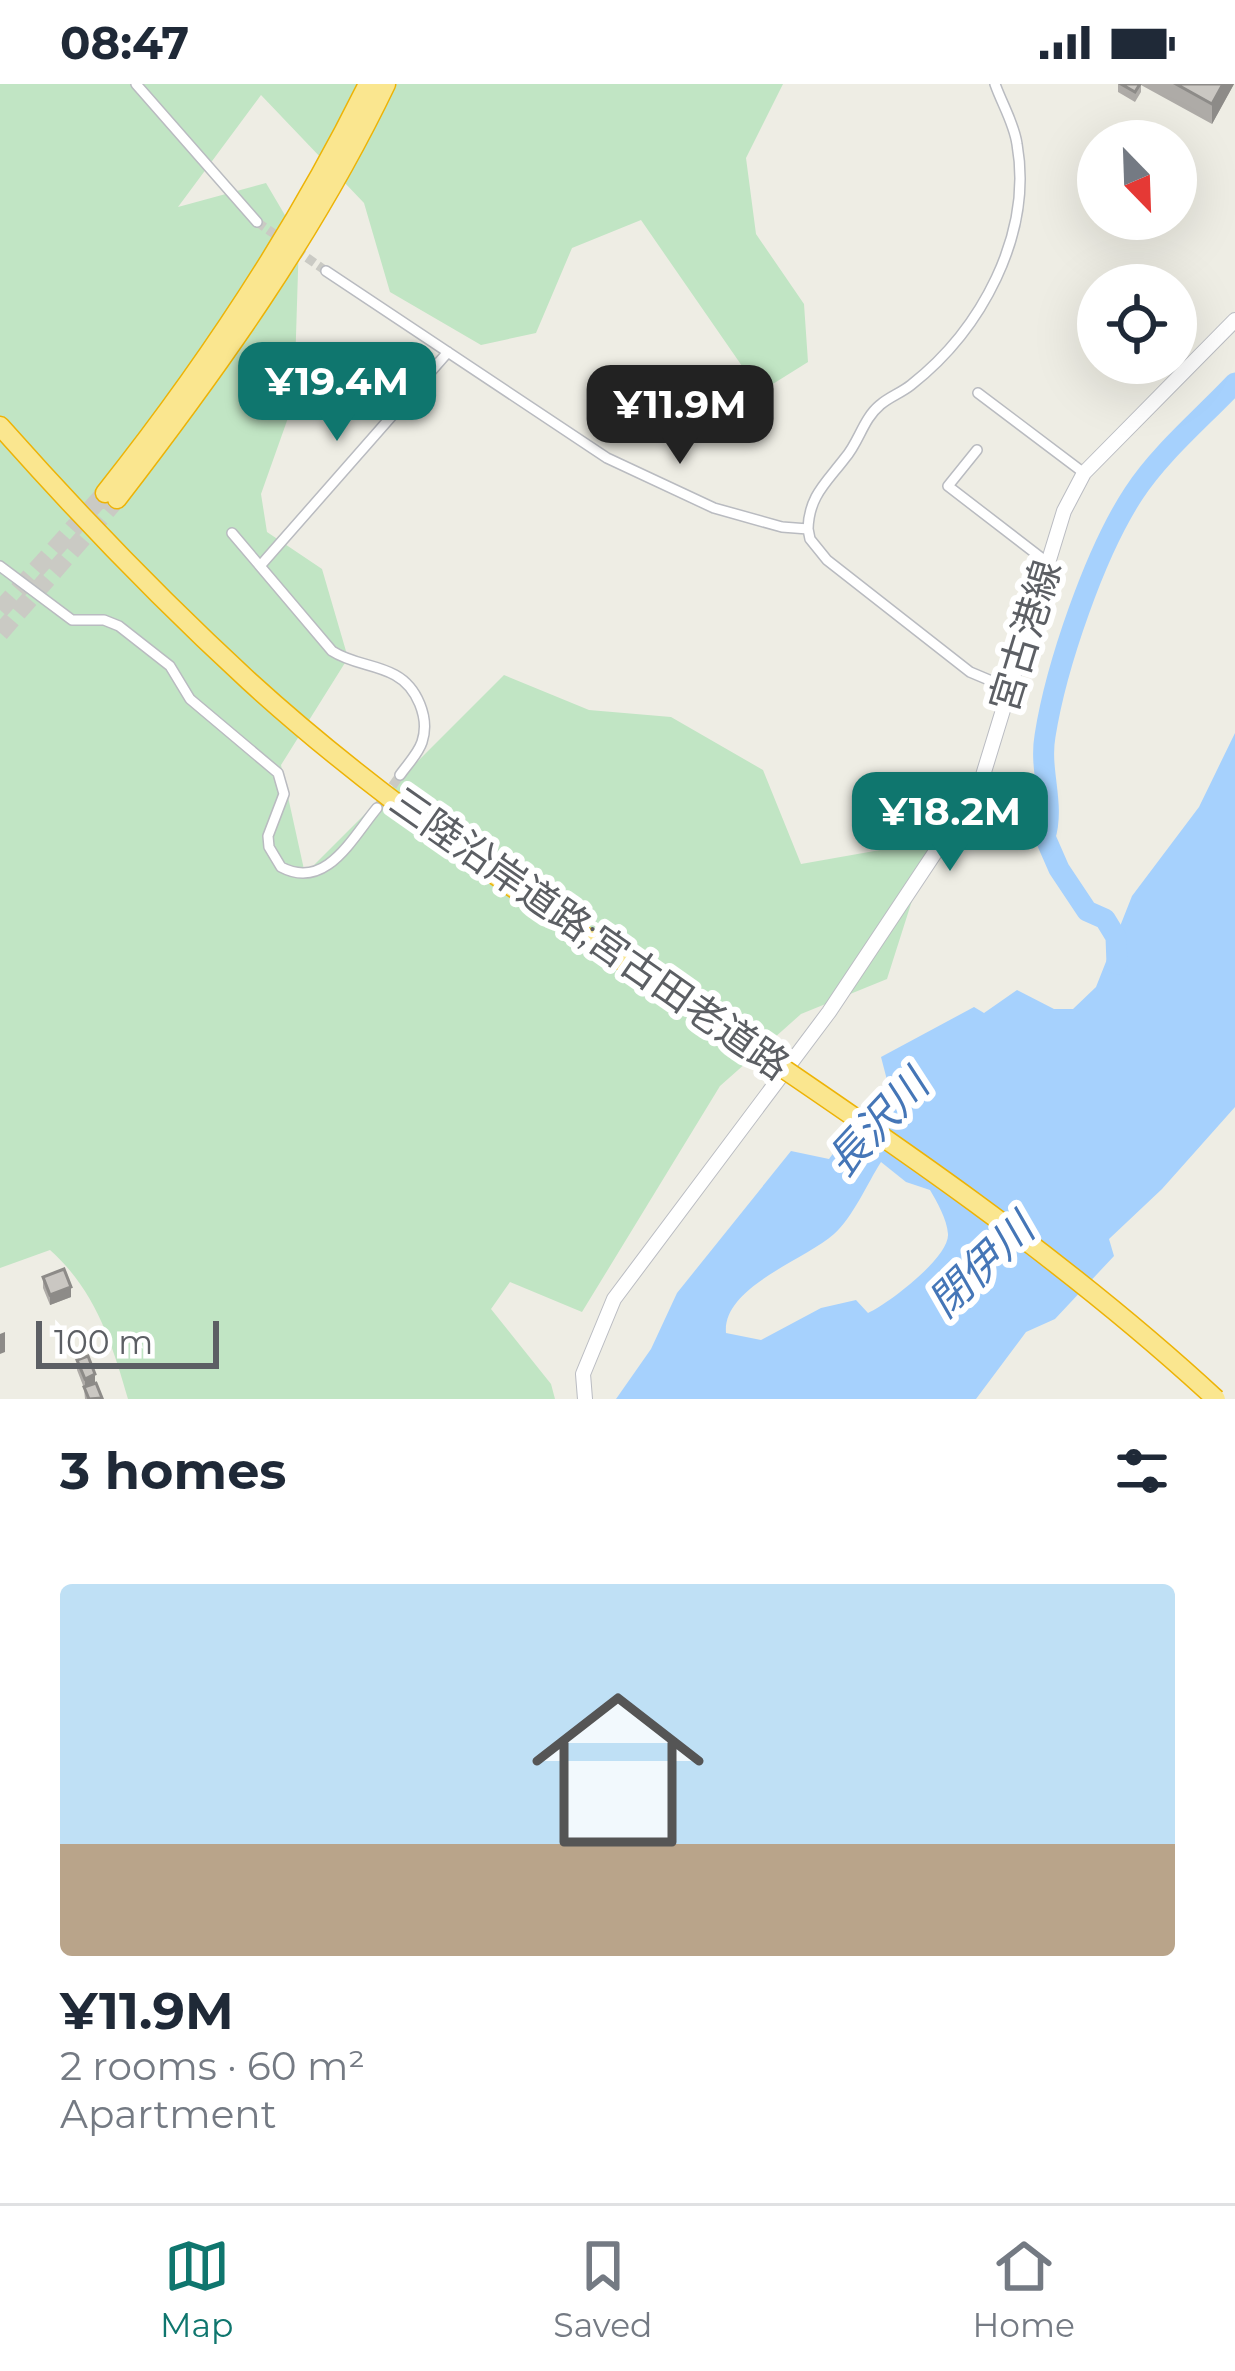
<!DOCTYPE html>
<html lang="en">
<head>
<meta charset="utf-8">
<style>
  :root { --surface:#fff; --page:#f2f2f3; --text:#1f2937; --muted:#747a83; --line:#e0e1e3; --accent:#0f766e }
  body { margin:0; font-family:Montserrat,"Noto Sans JP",sans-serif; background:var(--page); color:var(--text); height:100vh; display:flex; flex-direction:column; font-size:45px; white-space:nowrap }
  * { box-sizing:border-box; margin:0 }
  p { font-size:39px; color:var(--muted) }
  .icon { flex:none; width:66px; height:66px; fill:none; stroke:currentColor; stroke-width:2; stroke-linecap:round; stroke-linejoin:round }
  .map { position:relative; height:1315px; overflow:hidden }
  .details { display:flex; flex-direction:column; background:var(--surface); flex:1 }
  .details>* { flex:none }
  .needle { width:78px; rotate:157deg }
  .tools { position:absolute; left:1077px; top:36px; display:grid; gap:24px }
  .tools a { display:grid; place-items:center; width:120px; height:120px; border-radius:50%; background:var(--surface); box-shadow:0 12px 48px #0002; font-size:60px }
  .scale { position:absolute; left:36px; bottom:30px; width:183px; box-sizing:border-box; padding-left:12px; border:6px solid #5c5f64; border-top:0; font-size:33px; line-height:42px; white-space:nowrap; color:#5c5f64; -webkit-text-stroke:9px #fff; paint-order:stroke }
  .price { position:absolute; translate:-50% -102px; padding:0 27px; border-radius:24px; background:var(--accent); color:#fff; font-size:39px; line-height:78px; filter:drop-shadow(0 3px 6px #0008) }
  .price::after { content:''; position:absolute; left:50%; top:72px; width:36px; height:27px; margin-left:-18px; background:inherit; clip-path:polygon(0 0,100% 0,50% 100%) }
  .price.current { background:#222; color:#fff }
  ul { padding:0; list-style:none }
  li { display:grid; align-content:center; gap:24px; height:636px; padding:0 60px }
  li span { display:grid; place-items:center; height:372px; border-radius:12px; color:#555 }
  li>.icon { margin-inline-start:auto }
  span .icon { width:216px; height:216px; fill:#fffc; stroke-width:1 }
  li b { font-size:51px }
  h2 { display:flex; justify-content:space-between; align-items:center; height:144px; padding:0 60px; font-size:51px }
  .status { display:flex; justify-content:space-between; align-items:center; height:84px; padding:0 60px; background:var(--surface); direction:ltr }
  .status svg { height:33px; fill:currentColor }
  .menu { display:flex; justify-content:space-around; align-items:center; height:168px; border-top:3px solid var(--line); background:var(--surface); font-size:33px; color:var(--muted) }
  .menu a { display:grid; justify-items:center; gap:6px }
  .menu .current { color:var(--accent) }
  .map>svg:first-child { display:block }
  .green { fill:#c1e5c4 }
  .water { fill:#a6d1fd; fill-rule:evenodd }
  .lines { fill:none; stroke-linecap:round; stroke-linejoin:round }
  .river { stroke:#a6d1fd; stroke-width:21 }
  .street-tunnel { stroke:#cacac4; stroke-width:9; stroke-dasharray:9 4.5; stroke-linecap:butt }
  .highway-tunnel { stroke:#cacac4; stroke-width:18; stroke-dasharray:18 9; stroke-linecap:butt }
  .street-casing { stroke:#b9bbc0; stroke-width:12 }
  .secondary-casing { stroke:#babcc2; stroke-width:16 }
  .highway-casing { stroke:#edb306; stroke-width:21 }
  .street { stroke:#fff; stroke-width:9 }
  .secondary { stroke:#fff; stroke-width:14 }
  .highway { stroke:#fae68f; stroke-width:18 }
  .highway-bridge-casing { stroke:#edb306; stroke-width:21; stroke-linecap:butt }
  .highway-bridge { stroke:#fae68f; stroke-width:18 }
  .wall { fill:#aeaba7 }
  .shaded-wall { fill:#8d8b88 }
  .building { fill:#cac7c2; stroke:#8d8b88; stroke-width:3 }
  .labels { text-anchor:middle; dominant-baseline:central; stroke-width:12; stroke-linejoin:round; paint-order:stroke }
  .street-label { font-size:39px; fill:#5c5f64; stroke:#fff }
  .water-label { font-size:42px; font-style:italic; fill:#4576b7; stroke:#fff }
</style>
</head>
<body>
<div class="status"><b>08:47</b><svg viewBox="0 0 49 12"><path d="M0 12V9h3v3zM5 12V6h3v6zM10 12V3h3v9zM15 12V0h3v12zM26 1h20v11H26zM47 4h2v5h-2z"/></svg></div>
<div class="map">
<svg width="1235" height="1315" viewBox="0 0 1235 1315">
  <rect width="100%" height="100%" fill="#eeede4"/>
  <path class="green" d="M 0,0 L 783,0 L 746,74 L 756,150 L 804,220 L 808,278 L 760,308 L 641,136 L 572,164 L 536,249 L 481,261 L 390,208 L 364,119 L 261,11 L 178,123 L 266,99 L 299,155 L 294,317 L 261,410 L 267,448 L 322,485 L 348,574 L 281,681 L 305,790 L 504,591 L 589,626 L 671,633 L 763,686 L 801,780 L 931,757 L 887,895 L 801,930 L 720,1002 L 582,1228 L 510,1198 L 491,1225 L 551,1300 L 555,1315 L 128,1315 C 112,1259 95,1206 50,1166 L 0,1184 Z"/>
  <path class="water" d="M 1235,649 L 1235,1023 L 1162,1105 L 1109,1155 L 1114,1172 L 1055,1235 L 1026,1248 L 976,1315 L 616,1315 L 651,1265 L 677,1209 L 791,1067 L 829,1075 L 887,996 L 881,973 L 974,923 L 984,929 L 1017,906 L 1054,925 L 1073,925 L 1096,903 L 1132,812 L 1199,723 ZM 881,1078 L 906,1098 L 930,1106 C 937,1118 947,1135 948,1150 C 950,1173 888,1220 868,1229 L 856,1216 L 821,1224 L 761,1256 L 726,1249 C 722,1203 805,1176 834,1150 C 853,1133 867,1100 881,1078 Z"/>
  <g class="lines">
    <path class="river" d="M 1117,880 L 1116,853 L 1105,835 L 1087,827 L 1059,785 L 1045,753 C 1055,720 1039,687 1045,652 C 1056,582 1095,468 1134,409 C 1160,369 1202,334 1235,299"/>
    <path class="street-tunnel" d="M 257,138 L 283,156
      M 296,166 L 326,187
      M 377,724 L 400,691"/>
    <path class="highway-tunnel" d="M 0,526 L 105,409
      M 0,549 L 117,415"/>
    <defs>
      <path id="street" d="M 136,0 L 257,138
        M 326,187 L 607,374 L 714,424 L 782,443 L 808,445 L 810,455 L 827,476 L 970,588 L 1008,604
        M 978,309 L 1084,389
        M 977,366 L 948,402 L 1048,479
        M 808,445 C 809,412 826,399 845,374 C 859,358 863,335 880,321 C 889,313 901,309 911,301 C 981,246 1033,151 1017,60 C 1014,39 1002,20 995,0
        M 232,449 L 332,567 C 352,580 375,580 395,591 C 417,603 430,634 422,658 C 418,670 407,681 400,691
        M 0,482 L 72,536 L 104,536 L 119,542 L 170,582 L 190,615 L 278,689 L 284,710 L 268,752 L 269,763 L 281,783 C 326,807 352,754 377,724
        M 260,482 L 448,268"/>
      <path id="secondary" d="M 585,1315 L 583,1290 L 614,1215 L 829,928 L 980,701 L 1064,427 L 1084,389 L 1235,236"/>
      <path id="highway" d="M 0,342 C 79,431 161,516 249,597 C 384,720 538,823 691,922
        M 105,409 C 206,282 296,146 368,0
        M 117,415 C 218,284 314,150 386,0"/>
    </defs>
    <use href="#street" class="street-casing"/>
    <use href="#secondary" class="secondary-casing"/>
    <use href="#highway" class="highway-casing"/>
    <use href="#street" class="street"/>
    <use href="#secondary" class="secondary"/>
    <use href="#highway" class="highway"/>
    <defs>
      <path id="highway-bridge" d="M 691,922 C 873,1045 1055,1166 1216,1315"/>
    </defs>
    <use href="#highway-bridge" class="highway-bridge-casing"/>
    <use href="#highway-bridge" class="highway-bridge"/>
  </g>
  <path class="wall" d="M 1118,0 L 1234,0 L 1212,40 L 1141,1 L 1141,8 L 1135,18 L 1118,8 Z
    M 43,1193 L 71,1213 L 50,1221 L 43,1204 Z
    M 77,1276 L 95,1299 L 102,1315 L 85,1315 L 84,1304 L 77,1286 Z"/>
  <path class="shaded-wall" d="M 1223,0 L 1234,0 L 1212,40 L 1212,20 Z
    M 71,1203 L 71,1213 L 50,1221 L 50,1211 Z
    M 5,1248 L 5,1268 L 0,1270 L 0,1250 Z
    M 95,1290 L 95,1300 L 85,1305 L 85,1295 Z"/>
  <path class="building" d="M 1121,0 L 1140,0 L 1135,8 Z
    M 1176,0 L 1223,0 L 1212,20 Z
    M 64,1185 L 71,1203 L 50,1211 L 43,1193 Z
    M 88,1272 L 95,1290 L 85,1295 L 77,1276 Z
    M 96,1299 L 102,1314 L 89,1315 L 84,1303 Z"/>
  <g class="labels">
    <g class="street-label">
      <text transform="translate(1025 552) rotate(-73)">宮古港線</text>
      <text transform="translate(590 849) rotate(35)">三陸沿岸道路;宮古田老道路</text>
    </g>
    <g class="water-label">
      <text transform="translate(877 1039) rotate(-47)">長沢川</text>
      <text transform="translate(981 1181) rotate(-44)">閉伊川</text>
    </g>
  </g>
</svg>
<div class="tools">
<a><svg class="needle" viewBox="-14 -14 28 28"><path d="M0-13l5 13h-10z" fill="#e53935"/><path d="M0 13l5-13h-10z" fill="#747a83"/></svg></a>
<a><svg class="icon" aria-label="locate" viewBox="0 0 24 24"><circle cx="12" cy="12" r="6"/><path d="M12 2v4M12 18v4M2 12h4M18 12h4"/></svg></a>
</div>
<div class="scale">100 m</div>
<b class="price" style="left:337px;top:360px">¥19.4M</b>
<b class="price current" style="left:680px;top:383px">¥11.9M</b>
<b class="price" style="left:950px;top:790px">¥18.2M</b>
</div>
<section class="details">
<h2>3 homes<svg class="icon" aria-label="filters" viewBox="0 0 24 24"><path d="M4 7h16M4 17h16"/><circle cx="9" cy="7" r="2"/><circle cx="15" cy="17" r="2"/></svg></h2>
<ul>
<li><span style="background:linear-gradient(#bfe0f5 70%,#b9a48a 0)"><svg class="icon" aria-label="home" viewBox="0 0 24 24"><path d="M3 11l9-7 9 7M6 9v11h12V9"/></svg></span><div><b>¥11.9M</b><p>2 rooms · 60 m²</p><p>Apartment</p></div></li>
</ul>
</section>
<nav class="menu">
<a class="current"><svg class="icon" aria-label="map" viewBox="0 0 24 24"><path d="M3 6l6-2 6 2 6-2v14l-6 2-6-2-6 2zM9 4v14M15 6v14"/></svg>Map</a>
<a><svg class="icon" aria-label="saved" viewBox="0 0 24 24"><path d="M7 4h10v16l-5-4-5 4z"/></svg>Saved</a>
<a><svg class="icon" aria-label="home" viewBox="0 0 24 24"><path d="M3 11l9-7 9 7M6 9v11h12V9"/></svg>Home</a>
</nav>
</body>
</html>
